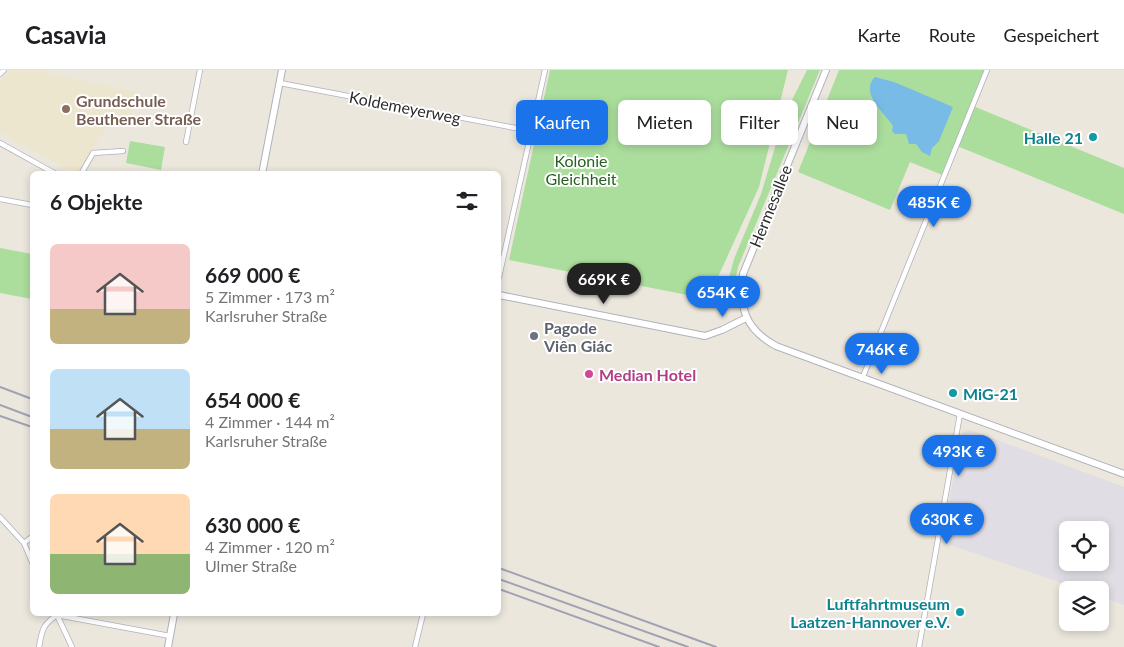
<!DOCTYPE html>
<html lang="de">
<head>
<meta charset="utf-8">
<style>
  :root { --surface:#fff; --page:#f2f2f2; --text:#202124; --muted:#757577; --line:#e0e0e0; --accent:#1a73e8 }
  body { margin:0; font-family:Lato,sans-serif; background:var(--page); color:var(--text); height:100vh; display:flex; flex-direction:column; font-size:19px; white-space:nowrap }
  * { box-sizing:border-box; margin:0 }
  p { font-size:16px; color:var(--muted) }
  .icon { flex:none; width:28px; height:28px; fill:none; stroke:currentColor; stroke-width:2; stroke-linecap:round; stroke-linejoin:round }
  .map { position:relative; flex:1; overflow:hidden }
  .details { position:absolute; left:30px; top:101px; width:471px; height:445px; display:flex; flex-direction:column; background:var(--surface); border-radius:8px; box-shadow:0 2px 8px #0003 }
  .details>* { flex:none }
  .guide { position:absolute; left:516px; top:30px; width:475px; height:45px; display:flex; gap:10px }
  .buttons { position:absolute; left:1059px; top:451px; display:grid; gap:10px }
  .buttons a { display:grid; place-items:center; width:50px; height:50px; border-radius:8px; background:var(--surface); box-shadow:0 2px 8px #0003; font-size:25px }
  .price { position:absolute; translate:-50% -42px; padding:0 11px; border-radius:18px; background:var(--accent); color:#fff; font-size:16px; line-height:32px; filter:drop-shadow(0 1px 2px #0008) }
  .price::after { content:''; position:absolute; left:50%; top:30px; width:15px; height:11px; margin-left:-8px; background:inherit; clip-path:polygon(0 0,100% 0,50% 100%) }
  .price.active { background:#222; color:#fff }
  ul { padding:0; list-style:none }
  li { display:flex; align-items:center; gap:15px; height:125px; padding:0 20px }
  li span { display:grid; place-items:center; flex:none; width:140px; height:100px; border-radius:8px; color:#555 }
  li>.icon { margin-inline-start:auto }
  span .icon { width:60px; height:60px; fill:#fffc; stroke-width:1 }
  li b { font-size:21px }
  h2 { display:flex; justify-content:space-between; align-items:center; height:60px; padding:0 20px; font-size:21px }
  .tag { padding:0 18px; border-radius:8px; background:var(--surface); box-shadow:0 2px 8px #0003; font-size:18px; line-height:45px }
  .tag.active { background:var(--accent); color:#fff }
  header { display:flex; align-items:center; gap:30px; box-sizing:border-box; height:70px; padding:0 25px; background:var(--surface); border-bottom:1px solid var(--line) }
  header strong { font-size:24px }
  nav { display:flex; gap:28px; margin-inline-start:auto; font-size:18px }
  .map>svg:first-child { display:block }
  .industrial { fill:#e0dde4; fill-rule:evenodd }
  .education { fill:#ece6ce }
  .green { fill:#abde9d }
  .water { fill:#77bbe6 }
  .lines { fill:none; stroke-linecap:round; stroke-linejoin:round }
  .street-casing { stroke:#b0b1bd; stroke-width:6 }
  .secondary-casing { stroke:#b0b1bd; stroke-width:8 }
  .street { stroke:#fff; stroke-width:4.5 }
  .secondary { stroke:#fff; stroke-width:6 }
  .rail { stroke:#a0a1b3; stroke-width:2 }
  .education-dot { fill:#8d6e63; stroke:#fff; stroke-width:2 }
  .culture-dot { fill:#0f9aa8; stroke:#fff; stroke-width:2 }
  .worship-dot { fill:#6b7280; stroke:#fff; stroke-width:2 }
  .hotel-dot { fill:#d1479c; stroke:#fff; stroke-width:2 }
  .labels { text-anchor:middle; dominant-baseline:central; stroke-width:4; stroke-linejoin:round; paint-order:stroke }
  .education-label { font-size:16px; font-weight:bold; fill:#785e54; stroke:#fff; text-anchor:start }
  .street-label { font-size:16px; fill:#2a2a2a; stroke:#fff }
  .culture-label { font-size:16px; font-weight:bold; fill:#0d838f; stroke:#fff; text-anchor:end }
  .park-label { font-size:16px; fill:#25621f; stroke:#fff }
  .worship-label { font-size:16px; font-weight:bold; fill:#5b616d; stroke:#fff; text-anchor:start }
  .hotel-label { font-size:16px; font-weight:bold; fill:#b23c85; stroke:#fff; text-anchor:start }
</style>
</head>
<body>
<header>
<strong>Casavia</strong>
<nav><a>Karte</a><a>Route</a><a>Gespeichert</a></nav>
</header>
<div class="map">
<svg width="1124" height="577" viewBox="0 0 1124 577">
  <rect width="100%" height="100%" fill="#ebe7dd"/>
  <path class="industrial" d="M 970,360 L 1124,417 L 1124,535 L 1100,526 L 1100,520 L 1082,520 L 942,472 L 961,365 L 965,361 ZM 1068,460 L 1100,460 L 1100,492 L 1068,492 Z"/>
  <path class="education" d="M 11,0 L 44,0 L 51,4 L 136,22 L 129,56 L 111,56 L 101,64 L 78,104 L 76,104 L 0,62 L 0,11 Z"/>
  <path class="green" d="M 550,0 L 788,0 L 759,117 L 708,229 L 509,190 Z
    M 807,0 L 820,0 L 738,197 L 733,221 L 734,235 L 727,239 L 722,233 L 734,189 L 761,124 L 785,44 Z
    M 839,0 L 987,0 L 973,36 L 1124,98 L 1124,144 L 957,76 L 945,106 L 910,92 L 890,140 L 798,102 Z
    M 130,71 L 165,77 L 161,100 L 126,93 Z
    M 0,178 L 32,184 L 32,229 L 0,223 Z"/>
  <path class="water" d="M 875,7 L 894,12 L 953,37 L 939,71 L 932,78 L 930,86 L 922,82 L 916,74 L 909,74 L 906,64 L 895,64 L 892,61 L 893,56 C 884,42 859,23 875,7 Z"/>
  <g class="lines">
    <defs>
      <path id="street" d="M 0,4 L 4,0
        M 280,13 L 531,61
        M 186,72 L 200,0
        M 0,73 L 56,104
        M 81,104 L 93,83 L 123,81
        M 0,129 L 32,135
        M 499,207 L 545,0
        M 862,309 L 987,0
        M 0,447 L 24,473 L 32,492
        M 24,473 L 32,467
        M 57,545 L 72,577
        M 39,577 C 42,561 42,555 57,545 L 170,566
        M 415,577 L 423,544
        M 919,577 L 960,344"/>
      <path id="secondary" d="M 826,0 L 743,204 C 739,238 745,259 776,276 L 1124,404
        M 262,104 L 282,0
        M 499,225 L 705,266 L 722,260 L 746,248
        M 168,577 L 174,544"/>
    </defs>
    <use href="#street" class="street-casing"/>
    <use href="#secondary" class="secondary-casing"/>
    <use href="#street" class="street"/>
    <use href="#secondary" class="secondary"/>
    <path class="rail" d="M 0,317 L 32,329
      M 0,335 L 32,347
      M 0,346 L 32,357
      M 499,498 L 716,577
      M 499,509 L 688,577
      M 499,519 L 659,577"/>
  </g>
  <circle class="education-dot" cx="66" cy="39" r="5"/>
  <g class="culture-dot">
    <circle cx="1093" cy="67" r="5"/>
    <circle cx="953" cy="323" r="5"/>
    <circle cx="960" cy="542" r="5"/>
  </g>
  <circle class="worship-dot" cx="534" cy="266" r="5"/>
  <circle class="hotel-dot" cx="589" cy="304" r="5"/>
  <g class="labels">
    <g class="education-label">
      <text x="76" y="30">Grundschule<tspan x="76" dy="18">Beuthener Straße</tspan></text>
    </g>
    <g class="street-label">
      <text transform="translate(405 37) rotate(11)">Koldemeyerweg</text>
      <text transform="translate(770 136) rotate(-68)">Hermesallee</text>
    </g>
    <g class="culture-label">
      <text x="1083" y="67">Halle 21</text>
      <text x="963" y="323" text-anchor="start">MiG-21</text>
      <text x="950" y="533">Luftfahrtmuseum<tspan x="950" dy="18">Laatzen-Hannover e.V.</tspan></text>
    </g>
    <g class="park-label">
      <text x="581" y="90">Kolonie<tspan x="581" dy="18">Gleichheit</tspan></text>
    </g>
    <g class="worship-label">
      <text x="544" y="257">Pagode<tspan x="544" dy="18">Viên Giác</tspan></text>
    </g>
    <g class="hotel-label">
      <text x="599" y="304">Median Hotel</text>
    </g>
  </g>
</svg>
<div class="buttons">
<a><svg class="icon" aria-label="locate" viewBox="0 0 24 24"><circle cx="12" cy="12" r="6"/><path d="M12 2v4M12 18v4M2 12h4M18 12h4"/></svg></a>
<a><svg class="icon" aria-label="layers" viewBox="0 0 24 24"><path d="M12 4l9 5-9 5-9-5zM3 14l9 5 9-5"/></svg></a>
</div>
<b class="price" style="left:934px;top:158px">485K €</b>
<b class="price active" style="left:604px;top:235px">669K €</b>
<b class="price" style="left:723px;top:248px">654K €</b>
<b class="price" style="left:882px;top:305px">746K €</b>
<b class="price" style="left:959px;top:407px">493K €</b>
<b class="price" style="left:947px;top:475px">630K €</b>
<div class="guide">
<a class="tag active">Kaufen</a>
<a class="tag">Mieten</a>
<a class="tag">Filter</a>
<a class="tag">Neu</a>
</div>
<section class="details">
<h2>6 Objekte<svg class="icon" aria-label="filters" viewBox="0 0 24 24"><path d="M4 7h16M4 17h16"/><circle cx="9" cy="7" r="2"/><circle cx="15" cy="17" r="2"/></svg></h2>
<ul>
<li><span style="background:linear-gradient(#f6c9c9 65%,#c2b280 0)"><svg class="icon" aria-label="home" viewBox="0 0 24 24"><path d="M3 11l9-7 9 7M6 9v11h12V9"/></svg></span><div><b>669 000 €</b><p>5 Zimmer · 173 m²</p><p>Karlsruher Straße</p></div></li>
<li><span style="background:linear-gradient(#bfe0f5 60%,#c2b280 0)"><svg class="icon" aria-label="home" viewBox="0 0 24 24"><path d="M3 11l9-7 9 7M6 9v11h12V9"/></svg></span><div><b>654 000 €</b><p>4 Zimmer · 144 m²</p><p>Karlsruher Straße</p></div></li>
<li><span style="background:linear-gradient(#ffd9b3 60%,#8fb573 0)"><svg class="icon" aria-label="home" viewBox="0 0 24 24"><path d="M3 11l9-7 9 7M6 9v11h12V9"/></svg></span><div><b>630 000 €</b><p>4 Zimmer · 120 m²</p><p>Ulmer Straße</p></div></li>
</ul>
</section>
</div>
</body>
</html>
